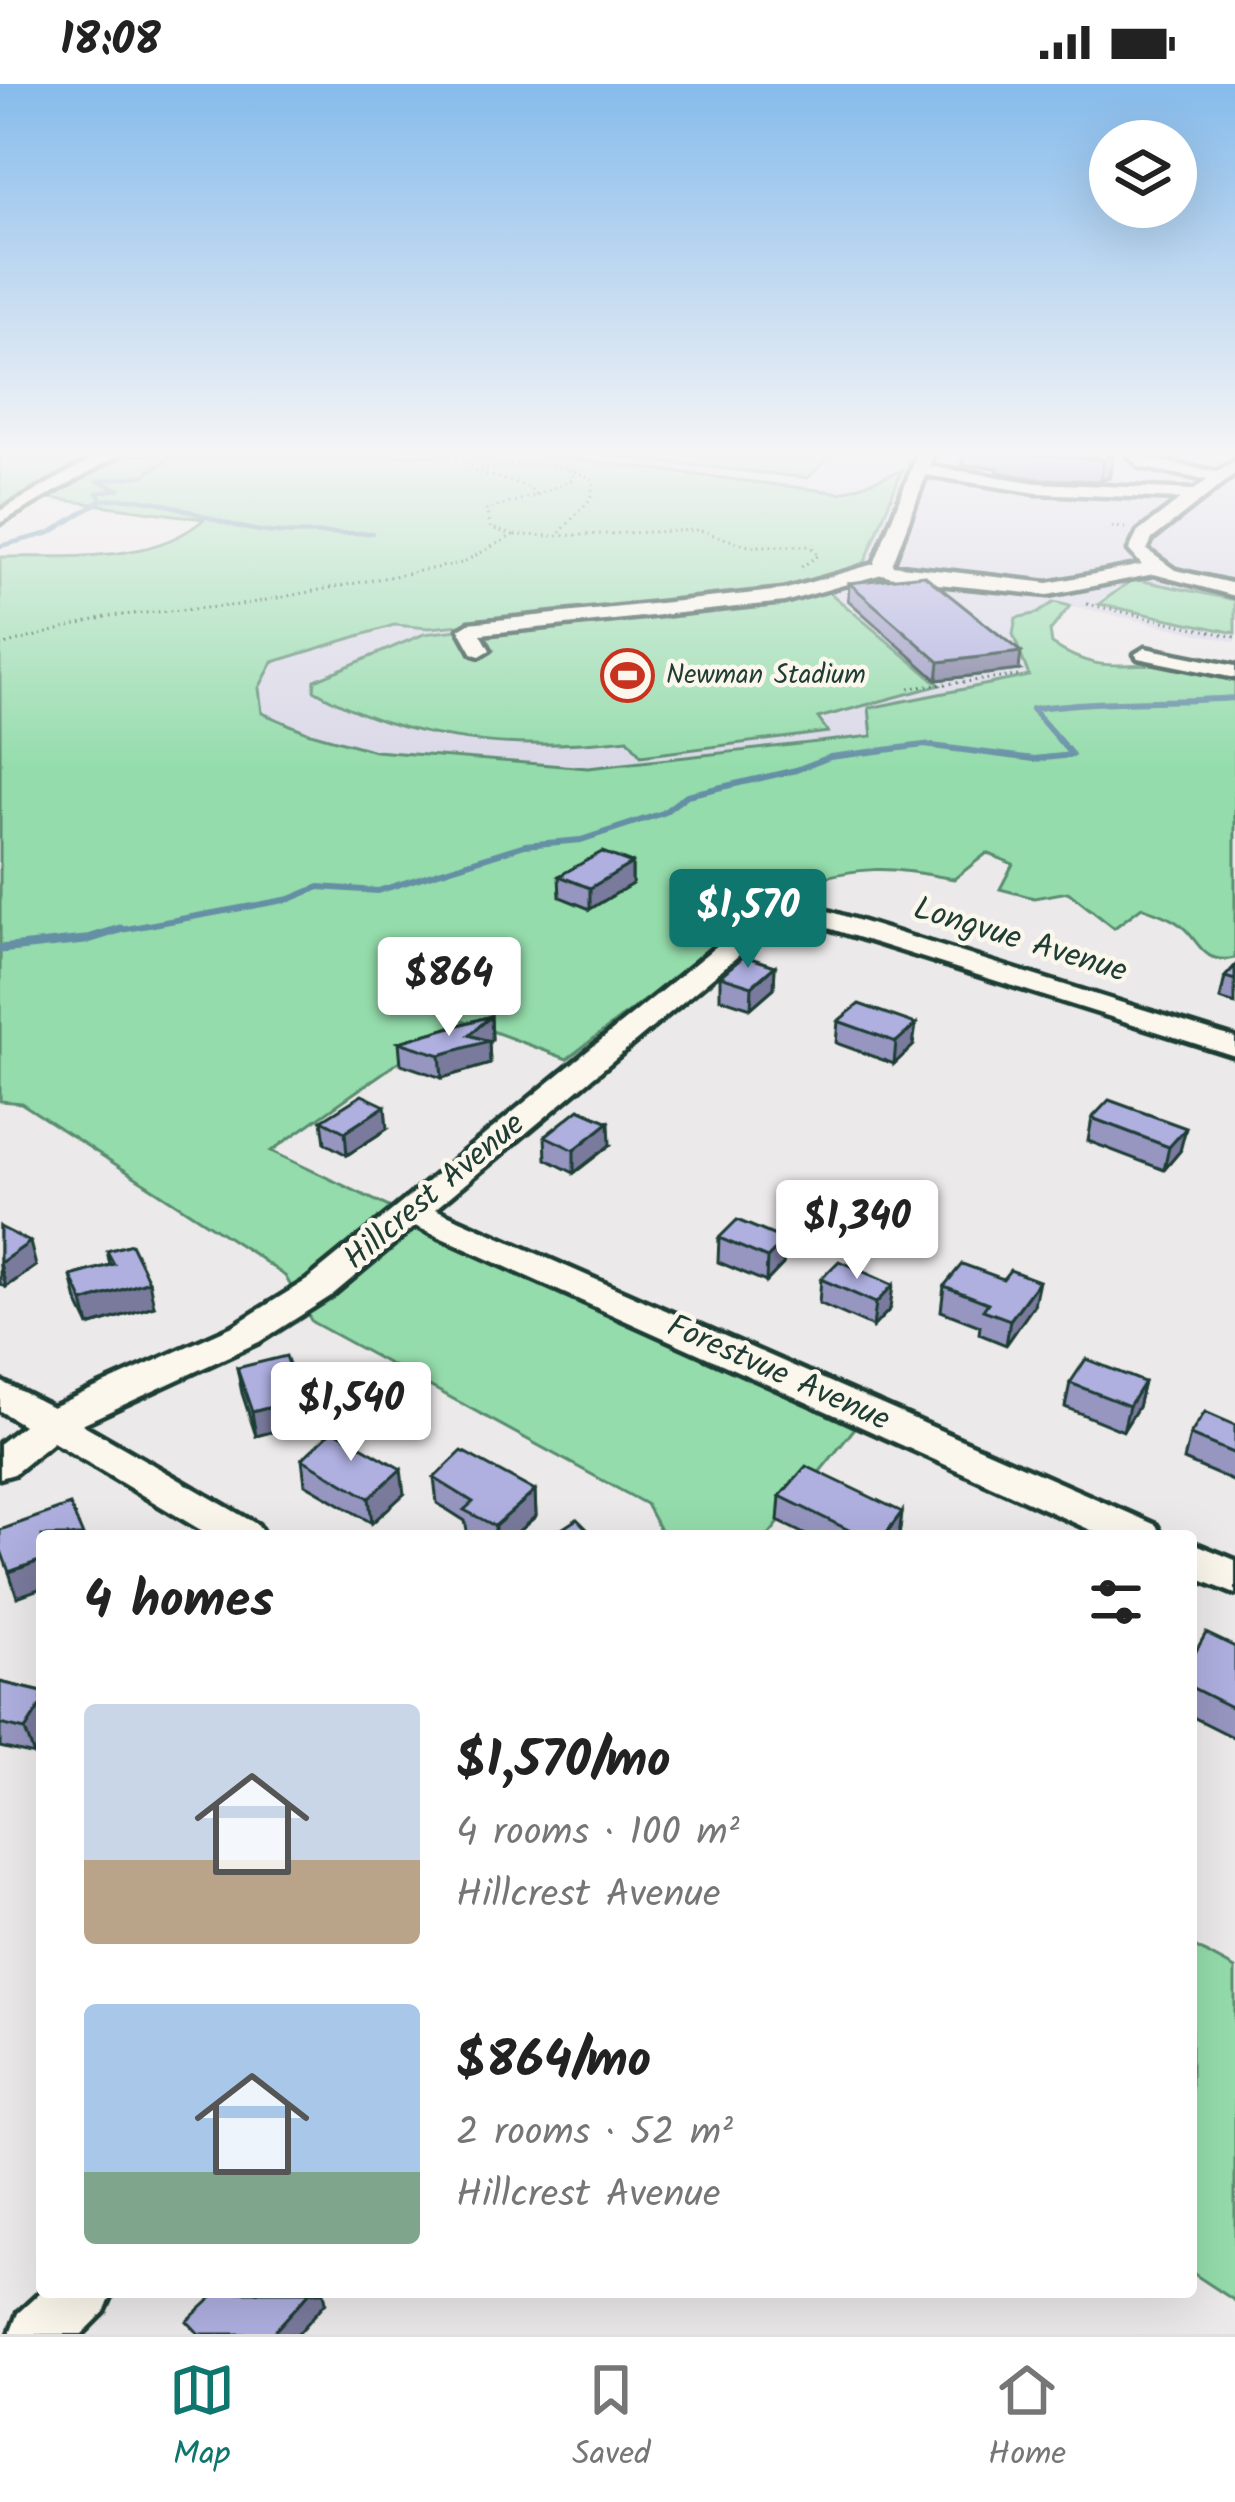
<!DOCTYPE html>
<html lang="en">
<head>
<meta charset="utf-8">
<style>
  :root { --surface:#fff; --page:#f2f2f2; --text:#222; --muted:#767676; --line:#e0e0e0; --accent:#0f766e }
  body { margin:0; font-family:Kalam,sans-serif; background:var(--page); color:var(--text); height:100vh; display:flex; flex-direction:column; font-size:45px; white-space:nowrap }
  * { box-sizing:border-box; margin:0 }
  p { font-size:39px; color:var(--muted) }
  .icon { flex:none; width:66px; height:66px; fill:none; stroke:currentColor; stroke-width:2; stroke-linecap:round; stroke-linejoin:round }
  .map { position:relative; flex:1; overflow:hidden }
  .side { position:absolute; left:36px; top:1446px; width:1161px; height:768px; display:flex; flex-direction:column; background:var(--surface); border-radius:12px; box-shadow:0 12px 48px #0002 }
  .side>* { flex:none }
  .fabs { position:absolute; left:1089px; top:36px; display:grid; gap:24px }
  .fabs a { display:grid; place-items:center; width:108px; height:108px; border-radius:50%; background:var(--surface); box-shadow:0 12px 48px #0002; font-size:60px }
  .price { position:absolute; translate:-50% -102px; padding:0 27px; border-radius:12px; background:#fff; color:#222; font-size:39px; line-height:78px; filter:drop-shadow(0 3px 6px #0008) }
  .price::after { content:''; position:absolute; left:50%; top:72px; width:36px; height:27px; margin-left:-18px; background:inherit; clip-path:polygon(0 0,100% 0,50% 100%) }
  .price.active { background:var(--accent); color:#fff }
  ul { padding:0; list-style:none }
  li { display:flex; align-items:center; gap:36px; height:300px; padding:0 48px }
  li span { display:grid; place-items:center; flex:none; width:336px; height:240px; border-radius:12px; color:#555 }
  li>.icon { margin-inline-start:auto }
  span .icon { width:144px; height:144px; fill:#fffc; stroke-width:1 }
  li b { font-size:51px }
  h2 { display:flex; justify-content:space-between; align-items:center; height:144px; padding:0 48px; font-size:51px }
  .status { display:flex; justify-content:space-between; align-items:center; height:84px; padding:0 60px; background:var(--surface); direction:ltr }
  .status svg { height:33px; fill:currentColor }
  .menu { display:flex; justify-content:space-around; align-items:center; height:168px; border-top:3px solid var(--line); background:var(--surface); font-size:33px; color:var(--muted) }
  .menu a { display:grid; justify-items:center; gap:6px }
  .menu .active { color:var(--accent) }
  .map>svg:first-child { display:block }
  .built { fill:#dad8e7 }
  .green { fill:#94dcab; stroke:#5a8c70; stroke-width:3 }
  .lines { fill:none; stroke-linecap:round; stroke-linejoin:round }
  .stream-far2 { stroke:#658fa4; stroke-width:4.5 }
  .stream-far1 { stroke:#658fa4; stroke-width:6 }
  .stream { stroke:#658fa4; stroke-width:9 }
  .minor-casing { stroke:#1f3d34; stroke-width:9 }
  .path { stroke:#1f3d34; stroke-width:3; stroke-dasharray:1.5 4.5; stroke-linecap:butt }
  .minor { fill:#fbf7ec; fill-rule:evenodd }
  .wall { fill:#9696c1; stroke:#1f3d34; stroke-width:3 }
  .shaded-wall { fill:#7a7a9d; stroke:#1f3d34; stroke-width:3 }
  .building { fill:#afafe0; stroke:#1f3d34; stroke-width:3 }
  .labels { text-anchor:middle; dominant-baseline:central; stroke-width:9; stroke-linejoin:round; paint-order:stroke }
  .far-poi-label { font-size:27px; fill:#1f3d34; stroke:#fbf7ec; text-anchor:start }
  .street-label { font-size:33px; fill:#1f3d34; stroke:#fbf7ec }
</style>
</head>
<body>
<div class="status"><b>18:08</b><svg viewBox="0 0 49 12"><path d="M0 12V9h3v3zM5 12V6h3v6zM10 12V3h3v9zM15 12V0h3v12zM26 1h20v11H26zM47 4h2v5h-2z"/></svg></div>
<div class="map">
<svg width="1235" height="2250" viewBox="0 0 1235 2250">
  <rect width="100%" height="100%" fill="#ece9ea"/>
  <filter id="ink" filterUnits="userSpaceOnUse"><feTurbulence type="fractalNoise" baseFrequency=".00833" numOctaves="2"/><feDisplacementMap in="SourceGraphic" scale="24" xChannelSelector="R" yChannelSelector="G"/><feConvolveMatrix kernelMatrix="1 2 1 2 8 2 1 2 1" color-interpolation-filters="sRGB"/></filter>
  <g filter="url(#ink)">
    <path class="built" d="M 540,371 L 1235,371 L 1235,558 L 1054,518 L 1013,550 L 1030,592 L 869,625 L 873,652 L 588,684 L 375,667 L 307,648 L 262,629 L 259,604 L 273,578 L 394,541 L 429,544 L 487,536 L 560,385 Z"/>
    <path class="green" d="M 0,371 L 96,371 L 0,426 Z
      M 123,371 L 540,371 L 841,409 L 902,386 L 865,478 L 805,503 L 715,517 L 429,544 L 394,541 L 273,578 L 259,604 L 262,629 L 307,648 L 375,667 L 588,684 L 872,652 L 869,624 L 1029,592 L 1013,550 L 1016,534 L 1038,529 L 1054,518 L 1070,522 L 1050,547 L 1052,560 C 1097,590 1120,579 1170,580 C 1191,580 1214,588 1235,592 L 1235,874 C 1200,882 1199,853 1179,840 C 1169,832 1153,828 1142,823 L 1114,844 L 1068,808 L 1034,814 L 1000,805 L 1013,780 L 987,769 L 954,795 C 885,782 863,781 795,801 L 567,975 L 460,935 L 271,1067 L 855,1344 L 768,1452 L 663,1452 L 646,1420 L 312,1238 L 285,1192 L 257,1172 L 21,1019 L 0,1017 L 0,473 C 65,471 152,481 204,435 L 49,414 Z
      M 604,371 L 830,371 L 808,394 Z
      M 1133,495 L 1235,516 L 1235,549 L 1099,520 Z
      M 823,503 L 940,601 L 818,634 L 828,648 L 641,672 L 628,655 C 523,667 408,661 314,606 L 315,596 L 424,550 Z
      M 1191,1861 L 1235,1885 L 1235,2217 L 1191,2188 Z"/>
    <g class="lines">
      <path class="stream-far2" d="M 102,416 C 163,409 193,433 249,445 C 287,453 333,448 372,449
        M 0,462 L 50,449 L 102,416 L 97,409 L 119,405 L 98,397 L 144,391 L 174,371"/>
      <path class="stream-far1" d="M 110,848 L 290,815 L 319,803 L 378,807 L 525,761 L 581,756 L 663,729 L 687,711 L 796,686 L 830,673 L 924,661 L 1034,675 L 1072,671 L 1032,625 C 1100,615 1167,619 1235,614"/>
      <path class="stream" d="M 0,865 L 85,856 L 120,845"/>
      <defs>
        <path id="minor" d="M 99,371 L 119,371 L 0,439 L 0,427 Z
          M 917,371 L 933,371 L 929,382 L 1037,399 L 1194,406 L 1207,396 L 1140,383 L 1128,371 L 1217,388 L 1235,377 L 1235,390 L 1152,455 L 1147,466 L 1175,486 L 1235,500 L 1235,512 L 1154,490 L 1048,511 L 907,497 L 882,490 L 784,518 L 481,550 L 490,566 L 480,572 L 473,570 L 459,545 L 469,539 L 783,506 L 874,480 ZM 926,391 L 1037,409 L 1181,415 L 1138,448 L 1129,466 L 1142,481 L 1048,499 L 892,481 Z
          M 1145,564 L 1235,582 L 1235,594 L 1138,574 L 1135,570 Z
          M 783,813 L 1235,954 L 1235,972 L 787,831 L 435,1125 L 1156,1441 L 1162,1452 L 1104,1452 L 415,1142 L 331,1212 L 259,1258 L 82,1340 L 258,1441 L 264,1452 L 211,1452 L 53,1358 L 14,1390 L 0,1394 L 0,1359 L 23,1341 L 0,1327 L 0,1297 L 52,1323 L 233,1242 L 307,1196 L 774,815 Z
          M 1191,1458 L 1235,1476 L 1235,1510 L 1191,1492 Z
          M 42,2207 L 42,2208 L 113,2208 L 104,2228 L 82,2250 L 10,2250 L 18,2229 Z"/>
      </defs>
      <use href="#minor" class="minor-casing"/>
      <path class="path" d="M 426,371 L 470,378 L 475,387 C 517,379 556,373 594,397 L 591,414 L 557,452 L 698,446 L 749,462 L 810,462 L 819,471 L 800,484
        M 537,411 L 572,396 L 575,382
        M 1112,443 L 1125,444
        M 515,451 L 557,452
        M 1087,520 L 1235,553
        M 0,562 L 109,532 L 240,521 L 462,479 L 513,451 L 491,444 L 486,426 L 537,411 L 526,402 L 475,387
        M 909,604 L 1018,592 L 1019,583"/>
      <use href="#minor" class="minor"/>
    </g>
    <path class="wall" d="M 963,371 L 1113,371 L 1109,394 L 1100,397 L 1037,395 L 997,388 L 998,384 L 962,381 Z
      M 849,499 L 1019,586 L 937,596 L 848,516 Z
      M 632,779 L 632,800 L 590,825 L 560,813 L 559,792 Z
      M 775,882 L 774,904 L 751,924 L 720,914 L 720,892 Z
      M 1235,882 L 1235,920 L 1220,915 L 1225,893 Z
      M 491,932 L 492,955 L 489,958 L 490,980 L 442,994 L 401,980 L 399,958 Z
      M 838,937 L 913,962 L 894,980 L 836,959 Z
      M 1092,1034 L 1180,1067 L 1164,1086 L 1088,1057 Z
      M 322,1036 L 387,1045 L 347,1071 L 325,1059 Z
      M 545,1052 L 610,1061 L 574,1089 L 546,1075 Z
      M 0,1143 L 36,1182 L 6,1203 L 0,1200 Z
      M 719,1154 L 785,1156 L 783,1180 L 766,1198 L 718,1178 Z
      M 107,1167 L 154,1222 L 89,1242 L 77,1217 L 71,1192 L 110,1181 Z
      M 821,1195 L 890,1225 L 873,1243 L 819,1219 Z
      M 944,1202 L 1034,1221 L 1006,1261 L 979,1250 L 980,1242 L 941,1227 Z
      M 237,1284 L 302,1315 L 306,1339 L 256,1352 L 242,1309 Z
      M 1144,1298 L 1138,1323 L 1123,1347 L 1065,1323 L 1070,1299 Z
      M 1235,1341 L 1235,1398 L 1184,1376 L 1190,1351 Z
      M 302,1375 L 404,1410 L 372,1439 L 305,1400 Z
      M 434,1394 L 535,1407 L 536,1432 L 513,1452 L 468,1452 L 465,1437 L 437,1419 Z
      M 780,1412 L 902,1428 L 899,1452 L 808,1452 L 778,1437 Z
      M 1235,1563 L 1235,1654 L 1191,1632 L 1191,1576 Z
      M 0,1598 L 42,1608 L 34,1671 L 0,1663 Z"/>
    <path class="shaded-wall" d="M 1113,372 L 1109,394 L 1100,397 L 1104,375 Z
      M 1021,568 L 1019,586 L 937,596 L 939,578 Z
      M 632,779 L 632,800 L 590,825 L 590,804 Z
      M 775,882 L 774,904 L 751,924 L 752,902 Z
      M 491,932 L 492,955 L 489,958 L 490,980 L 442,994 L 440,971 L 469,951 Z
      M 916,940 L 913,962 L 894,980 L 896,958 Z
      M 385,1022 L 387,1045 L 347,1071 L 345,1048 Z
      M 609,1038 L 610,1061 L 574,1089 L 574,1066 Z
      M 1186,1044 L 1180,1067 L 1164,1086 L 1169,1063 Z
      M 785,1156 L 783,1180 L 766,1198 L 767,1174 Z
      M 30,1158 L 36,1182 L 6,1203 L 0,1179 Z
      M 149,1197 L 154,1222 L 89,1242 L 83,1218 Z
      M 1039,1197 L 1034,1221 L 1006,1261 L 1010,1236 Z
      M 893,1201 L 890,1225 L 873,1243 L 876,1219 Z
      M 1144,1298 L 1138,1323 L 1123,1347 L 1129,1322 Z
      M 302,1315 L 306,1339 L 256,1352 L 252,1328 Z
      M 401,1385 L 404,1410 L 372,1439 L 369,1414 Z
      M 535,1407 L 536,1432 L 513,1452 L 495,1452 L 495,1442 Z
      M 902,1428 L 899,1452 L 884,1452 Z
      M 42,1476 L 42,1504 L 17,1513 L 9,1488 Z
      M 42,1619 L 42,1657 L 34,1671 L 25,1646 Z
      M 310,2208 L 324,2208 L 326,2218 L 298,2250 L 272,2250 Z"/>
    <path class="building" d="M 1035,371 L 1113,371 L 1104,375 Z
      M 924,491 L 1021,568 L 939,578 L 849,499 Z
      M 602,768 L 632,779 L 590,804 L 559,792 Z
      M 744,872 L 775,882 L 752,902 L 720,892 Z
      M 1235,882 L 1235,896 L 1225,893 Z
      M 859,920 L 916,940 L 896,958 L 838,937 Z
      M 491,932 L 469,951 L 489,957 L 440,971 L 399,958 Z
      M 362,1011 L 385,1022 L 345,1048 L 322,1036 Z
      M 1109,1016 L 1186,1044 L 1169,1063 L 1092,1034 Z
      M 579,1025 L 609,1038 L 574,1066 L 545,1052 Z
      M 737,1136 L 785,1156 L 767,1174 L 719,1154 Z
      M 0,1143 L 30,1158 L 0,1179 Z
      M 131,1160 L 149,1197 L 83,1218 L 71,1192 L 114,1180 L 107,1167 Z
      M 839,1177 L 893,1201 L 876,1219 L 821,1195 Z
      M 962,1180 L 1003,1195 L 1010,1186 L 1039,1197 L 1010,1236 L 983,1226 L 988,1219 L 944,1202 Z
      M 286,1272 L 302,1315 L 252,1328 L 237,1284 Z
      M 1086,1275 L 1144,1298 L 1129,1322 L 1070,1299 Z
      M 1205,1328 L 1235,1341 L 1235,1370 L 1190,1351 Z
      M 333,1346 L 401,1385 L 369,1414 L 302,1375 Z
      M 462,1367 L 535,1407 L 495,1442 L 464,1426 L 473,1418 L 434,1394 Z
      M 806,1382 L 902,1428 L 884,1452 L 861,1452 L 780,1412 Z
      M 70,1421 L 83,1452 L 42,1452 L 42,1476 L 9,1488 L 0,1464 L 0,1446 Z
      M 577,1435 L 594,1452 L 551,1452 Z
      M 1206,1549 L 1235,1563 L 1235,1625 L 1191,1603 L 1191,1576 Z
      M 0,1598 L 42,1608 L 42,1619 L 25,1646 L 0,1640 Z
      M 218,2208 L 310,2208 L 272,2250 L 199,2250 L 187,2237 Z"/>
  </g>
  <linearGradient id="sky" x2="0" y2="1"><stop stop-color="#86bbeb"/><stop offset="0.54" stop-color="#f6f5f6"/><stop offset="1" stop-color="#f6f5f6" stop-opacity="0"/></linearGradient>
  <rect width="1235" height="686" fill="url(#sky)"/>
  <defs>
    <symbol id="stadium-ring" viewBox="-11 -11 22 22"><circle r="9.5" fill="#fbf7ec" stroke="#c8321e" stroke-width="1.5"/><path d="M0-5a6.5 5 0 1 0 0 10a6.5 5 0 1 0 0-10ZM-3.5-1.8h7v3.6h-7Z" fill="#c8321e"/></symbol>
  </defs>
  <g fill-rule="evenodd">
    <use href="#stadium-ring" x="598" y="562" width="59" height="59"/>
  </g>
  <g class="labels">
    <g class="far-poi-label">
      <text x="666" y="591">Newman Stadium</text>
    </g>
    <g class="street-label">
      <text transform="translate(1020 857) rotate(17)">Longvue Avenue</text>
      <text transform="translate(435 1108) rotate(-40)">Hillcrest Avenue</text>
      <text transform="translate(778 1290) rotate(24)">Forestvue Avenue</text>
    </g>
  </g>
</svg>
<div class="fabs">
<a><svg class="icon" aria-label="layers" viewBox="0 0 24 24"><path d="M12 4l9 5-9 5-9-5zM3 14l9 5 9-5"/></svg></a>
</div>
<b class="price active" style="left:748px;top:887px">$1,570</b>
<b class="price" style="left:449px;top:955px">$864</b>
<b class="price" style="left:857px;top:1198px">$1,340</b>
<b class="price" style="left:351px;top:1380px">$1,540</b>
<section class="side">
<h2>4 homes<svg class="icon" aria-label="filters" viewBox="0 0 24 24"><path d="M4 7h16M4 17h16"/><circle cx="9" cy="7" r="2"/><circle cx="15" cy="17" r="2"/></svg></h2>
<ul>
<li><span style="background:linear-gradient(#c9d6e8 65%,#b9a48a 0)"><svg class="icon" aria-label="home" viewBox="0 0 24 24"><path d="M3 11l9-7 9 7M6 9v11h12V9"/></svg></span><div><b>$1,570/mo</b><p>4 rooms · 100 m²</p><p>Hillcrest Avenue</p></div></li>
<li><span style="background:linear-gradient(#a9c7e8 70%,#7fa58c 0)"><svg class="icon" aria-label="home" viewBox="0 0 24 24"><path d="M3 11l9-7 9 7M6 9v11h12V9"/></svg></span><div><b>$864/mo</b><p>2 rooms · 52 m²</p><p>Hillcrest Avenue</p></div></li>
</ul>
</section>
</div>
<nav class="menu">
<a class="active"><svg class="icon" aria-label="map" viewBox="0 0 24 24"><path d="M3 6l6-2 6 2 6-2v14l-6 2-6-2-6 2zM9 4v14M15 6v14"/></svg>Map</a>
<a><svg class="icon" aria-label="saved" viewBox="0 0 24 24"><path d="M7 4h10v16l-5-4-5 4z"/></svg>Saved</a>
<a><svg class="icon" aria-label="home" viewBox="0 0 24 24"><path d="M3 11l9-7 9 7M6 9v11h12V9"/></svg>Home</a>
</nav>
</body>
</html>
